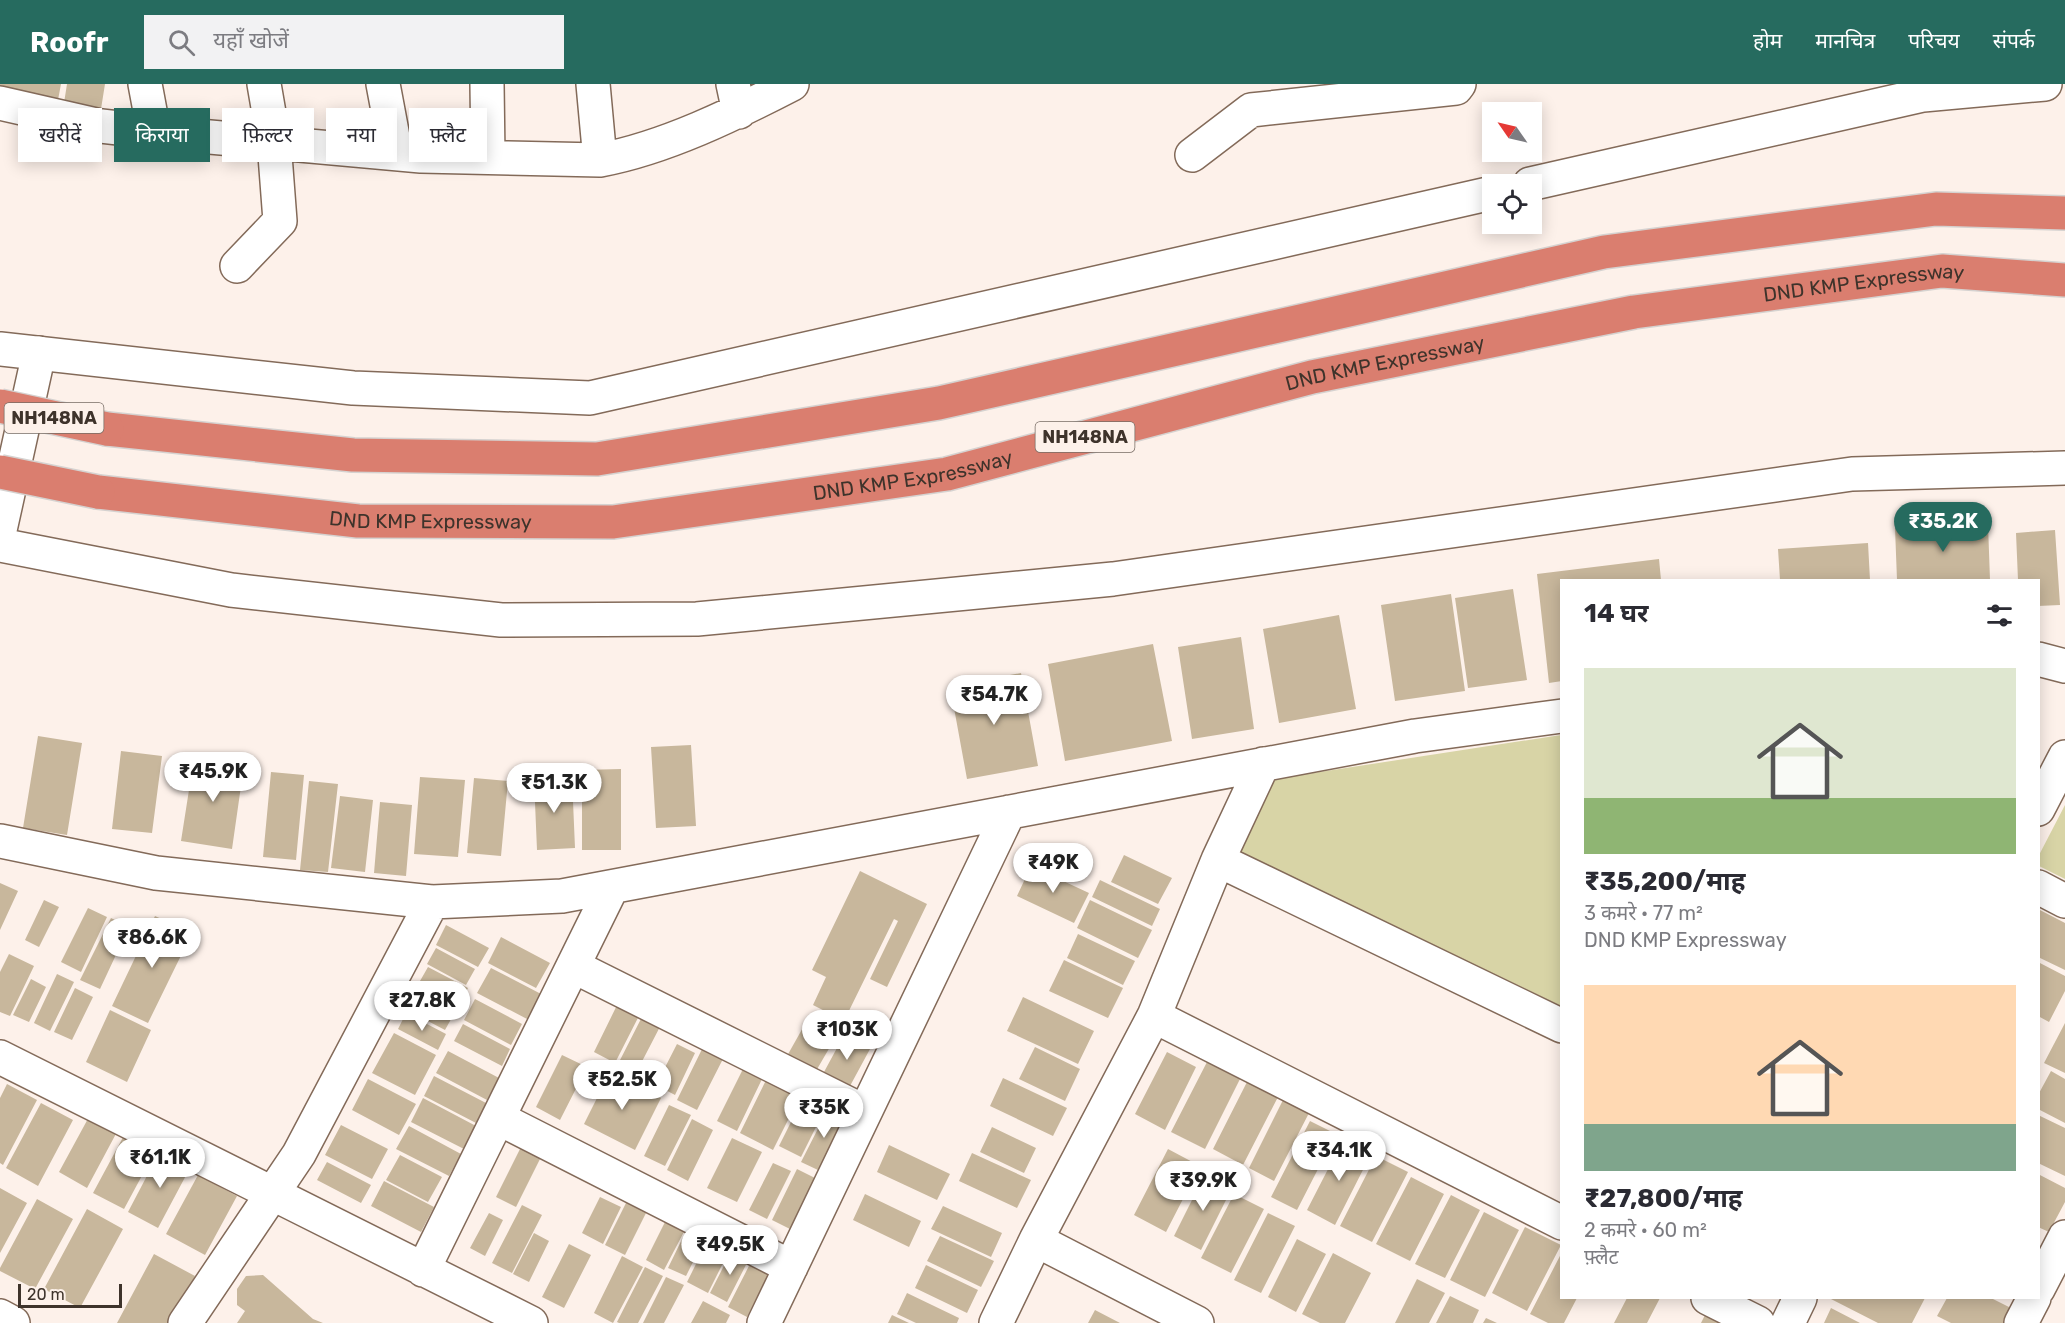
<!DOCTYPE html>
<html lang="hi">
<head>
<meta charset="utf-8">
<style>
  :root { --surface:#fff; --page:#f2f2f3; --text:#2b2b33; --muted:#7c7c81; --accent:#266b5f }
  body { margin:0; font-family:Rubik,"Noto Sans Devanagari",sans-serif; background:var(--page); color:var(--text); height:100vh; display:flex; flex-direction:column; font-size:22px; white-space:nowrap }
  * { box-sizing:border-box; margin:0 }
  p { font-size:20px; color:var(--muted) }
  .icon { flex:none; width:33px; height:33px; fill:none; stroke:currentColor; stroke-width:2; stroke-linecap:round; stroke-linejoin:round }
  .map { position:relative; flex:1; overflow:hidden }
  .drawer { position:absolute; left:1560px; top:495px; width:480px; height:720px; display:flex; flex-direction:column; background:var(--surface); border-radius:0px; box-shadow:0 3px 15px #0003 }
  .drawer>* { flex:none }
  .hud { position:absolute; left:18px; top:24px; width:570px; height:54px; display:flex; gap:12px }
  .needle { width:39px; rotate:304deg }
  .tools { position:absolute; left:1482px; top:18px; display:grid; gap:12px }
  .tools a { display:grid; place-items:center; width:60px; height:60px; border-radius:0px; background:var(--surface); box-shadow:0 3px 15px #0003; font-size:30px }
  .scale { position:absolute; left:18px; bottom:15px; width:104px; box-sizing:border-box; padding-left:6px; border:3px solid #3e332b; border-top:0; font-size:16px; line-height:21px; white-space:nowrap; color:#3e332b; -webkit-text-stroke:4px #fdf1ea; paint-order:stroke }
  .price { position:absolute; translate:-50% -51px; padding:0 14px; border-radius:21px; background:#fff; color:#222; font-size:20px; line-height:39px; filter:drop-shadow(0 2px 3px #0008) }
  .price::after { content:''; position:absolute; left:50%; top:36px; width:18px; height:14px; margin-left:-9px; background:inherit; clip-path:polygon(0 0,100% 0,50% 100%) }
  .price.current { background:var(--accent); color:#fff }
  ul { padding:0; list-style:none }
  li { display:grid; align-content:center; gap:12px; height:318px; padding:0 24px }
  li span { display:grid; place-items:center; height:186px; border-radius:0px; color:#555 }
  li>.icon { margin-inline-start:auto }
  span .icon { width:108px; height:108px; fill:#fffc; stroke-width:1 }
  li b { font-size:26px }
  h2 { display:flex; justify-content:space-between; align-items:center; height:72px; padding:0 24px; font-size:26px }
  .chip { padding:0 21px; border-radius:0px; background:var(--surface); box-shadow:0 3px 15px #0003; font-size:21px; line-height:54px }
  .chip.current { background:var(--accent); color:#fff }
  header { display:flex; align-items:center; gap:36px; box-sizing:border-box; height:84px; padding:0 30px; background:var(--accent); color:#fff }
  header strong { font-size:28px }
  nav { display:flex; gap:33px; margin-inline-start:auto; font-size:21px }
  .search { width:420px; height:54px; background:var(--page); display:flex; align-items:center; gap:15px; box-sizing:border-box; padding:0 21px; border-radius:0px; color:var(--muted); font-size:22px }
  .map>svg:first-child { display:block }
  .green { fill:#d8d4a6 }
  .building { fill:#c8b79c }
  .lines { fill:none; stroke-linecap:round; stroke-linejoin:round }
  .street-casing { stroke:#836a59; stroke-width:36 }
  .secondary-casing { stroke:#836a59; stroke-width:36 }
  .highway-casing { stroke:#d5d2d0; stroke-width:36 }
  .street { stroke:#fff; stroke-width:33 }
  .secondary { stroke:#fff; stroke-width:33 }
  .highway { stroke:#da7e6f; stroke-width:33 }
  .highway-bridge-casing { stroke:#d5d2d0; stroke-width:36; stroke-linecap:butt }
  .highway-bridge { stroke:#da7e6f; stroke-width:33 }
  .labels { text-anchor:middle; dominant-baseline:central; stroke-width:4.5; stroke-linejoin:round; paint-order:stroke }
  .shield { fill:#fdf1ea; stroke:#776c64; stroke-width:1.5 }
  .shield-label { font-size:18px; font-weight:bold; fill:#3e332b }
  .street-label { font-size:20px; fill:#3e332b; stroke:#fdf1ea }
</style>
</head>
<body>
<header>
<strong>Roofr</strong>
<div class="search"><svg class="icon" aria-label="search" viewBox="0 0 24 24"><circle cx="10" cy="10" r="6"/><path d="M15 15l6 6"/></svg>यहाँ खोजें</div>
<nav><a>होम</a><a>मानचित्र</a><a>परिचय</a><a>संपर्क</a></nav>
</header>
<div class="map">
<svg width="2065" height="1239" viewBox="0 0 2065 1239">
  <rect width="100%" height="100%" fill="#fdf1ea"/>
  <path class="green" d="M 1561,651 L 1561,922 L 1238,767 L 1274,695 Z
    M 2065,721 L 2065,795 L 2039,782 L 2038,773 Z"/>
  <path class="building" d="M 0,0 L 61,0 L 58,16 L 0,7 Z
    M 67,0 L 105,0 L 101,25 L 64,19 Z
    M 1988,440 L 1990,496 L 1897,496 L 1895,444 Z
    M 2055,446 L 2060,521 L 2038,522 L 2038,496 L 2018,496 L 2016,449 Z
    M 1868,459 L 1870,496 L 1780,496 L 1778,465 Z
    M 1659,475 L 1661,496 L 1562,496 L 1562,597 L 1549,599 L 1537,490 Z
    M 1513,505 L 1527,596 L 1468,604 L 1455,514 Z
    M 1451,510 L 1465,607 L 1395,617 L 1381,521 Z
    M 1339,531 L 1356,625 L 1279,639 L 1263,545 Z
    M 1241,553 L 1254,645 L 1192,655 L 1178,563 Z
    M 1153,560 L 1172,657 L 1065,677 L 1048,580 Z
    M 1021,589 L 1038,682 L 967,695 L 950,602 Z
    M 38,652 L 82,659 L 67,751 L 23,744 Z
    M 691,661 L 696,742 L 656,744 L 651,663 Z
    M 121,667 L 162,672 L 152,749 L 112,745 Z
    M 194,674 L 244,681 L 232,765 L 181,757 Z
    M 621,685 L 621,766 L 582,766 L 582,686 Z
    M 271,688 L 304,691 L 296,776 L 263,773 Z
    M 420,693 L 465,696 L 458,773 L 414,770 Z
    M 474,694 L 508,697 L 501,772 L 467,769 Z
    M 572,694 L 575,764 L 537,766 L 534,695 Z
    M 309,697 L 338,700 L 328,788 L 300,786 Z
    M 340,712 L 373,716 L 365,788 L 331,784 Z
    M 380,718 L 412,721 L 406,792 L 374,789 Z
    M 1124,771 L 1172,794 L 1158,820 L 1111,798 Z
    M 1031,782 L 1089,809 L 1074,839 L 1017,812 Z
    M 860,787 L 927,820 L 887,903 L 870,895 L 898,837 L 894,835 L 844,937 L 813,921 L 826,893 L 812,886 Z
    M 1100,796 L 1160,825 L 1152,842 L 1092,813 Z
    M 0,799 L 18,807 L 0,846 Z
    M 44,816 L 59,823 L 39,863 L 25,856 Z
    M 1090,816 L 1152,846 L 1138,874 L 1077,844 Z
    M 88,824 L 107,833 L 81,888 L 61,878 Z
    M 2038,825 L 2065,839 L 2065,886 L 2038,873 Z
    M 155,832 L 192,849 L 148,939 L 112,922 Z
    M 111,834 L 129,843 L 100,905 L 80,896 Z
    M 446,841 L 489,864 L 478,883 L 436,861 Z
    M 1078,850 L 1135,877 L 1123,901 L 1067,874 Z
    M 501,853 L 550,879 L 536,904 L 488,879 Z
    M 436,864 L 475,885 L 466,901 L 427,880 Z
    M 9,870 L 34,882 L 10,932 L 0,928 L 0,888 Z
    M 1064,876 L 1123,904 L 1108,934 L 1049,907 Z
    M 2038,878 L 2065,892 L 2065,907 L 2049,938 L 2038,932 Z
    M 428,883 L 468,904 L 457,925 L 416,904 Z
    M 491,884 L 543,911 L 529,936 L 477,909 Z
    M 57,890 L 74,898 L 50,947 L 34,939 Z
    M 31,895 L 46,903 L 29,938 L 13,931 Z
    M 75,904 L 93,913 L 72,956 L 54,948 Z
    M 414,907 L 455,928 L 445,946 L 405,925 Z
    M 622,911 L 644,922 L 615,979 L 594,968 Z
    M 1023,913 L 1094,947 L 1078,980 L 1007,947 Z
    M 475,915 L 522,940 L 511,961 L 464,936 Z
    M 646,925 L 664,935 L 635,991 L 617,982 Z
    M 110,926 L 151,946 L 127,998 L 86,978 Z
    M 406,929 L 446,950 L 438,966 L 398,945 Z
    M 2065,939 L 2065,989 L 2044,979 Z
    M 463,940 L 510,965 L 502,982 L 454,957 Z
    M 805,940 L 834,956 L 816,987 L 787,972 Z
    M 394,949 L 436,971 L 415,1011 L 372,989 Z
    M 844,951 L 870,965 L 850,1002 L 824,988 Z
    M 706,957 L 727,967 L 697,1026 L 677,1016 Z
    M 677,960 L 695,969 L 675,1011 L 656,1001 Z
    M 1035,963 L 1080,985 L 1065,1017 L 1019,995 Z
    M 448,967 L 499,994 L 487,1016 L 436,989 Z
    M 1167,968 L 1196,983 L 1165,1046 L 1135,1030 Z
    M 562,971 L 587,983 L 560,1036 L 536,1023 Z
    M 1207,978 L 1240,995 L 1205,1065 L 1171,1048 Z
    M 744,983 L 763,993 L 737,1047 L 717,1037 Z
    M 2051,987 L 2065,995 L 2065,1039 L 2038,1025 L 2038,1011 Z
    M 610,988 L 661,1014 L 635,1066 L 584,1040 Z
    M 434,992 L 486,1019 L 476,1039 L 424,1012 Z
    M 768,992 L 802,1008 L 773,1066 L 740,1049 Z
    M 1003,994 L 1067,1024 L 1053,1052 L 990,1022 Z
    M 368,995 L 416,1020 L 399,1051 L 352,1026 Z
    M 1248,996 L 1279,1011 L 1243,1081 L 1213,1065 Z
    M 7,1000 L 37,1016 L 3,1081 L 0,1079 L 0,1014 Z
    M 804,1012 L 826,1023 L 801,1073 L 779,1062 Z
    M 423,1014 L 476,1042 L 464,1065 L 411,1038 Z
    M 1283,1016 L 1309,1029 L 1274,1097 L 1249,1084 Z
    M 41,1019 L 73,1036 L 38,1102 L 6,1084 Z
    M 669,1021 L 691,1031 L 665,1082 L 644,1072 Z
    M 829,1023 L 846,1032 L 818,1086 L 801,1078 Z
    M 90,1031 L 118,1046 L 87,1104 L 59,1088 Z
    M 2038,1031 L 2065,1044 L 2065,1092 L 2038,1079 Z
    M 692,1035 L 713,1046 L 688,1097 L 667,1086 Z
    M 1310,1037 L 1336,1050 L 1297,1126 L 1271,1113 Z
    M 341,1041 L 388,1065 L 372,1095 L 325,1071 Z
    M 409,1042 L 461,1070 L 449,1092 L 396,1065 Z
    M 992,1043 L 1036,1064 L 1024,1089 L 980,1068 Z
    M 128,1044 L 159,1060 L 124,1125 L 93,1109 Z
    M 732,1054 L 762,1068 L 737,1118 L 707,1104 Z
    M 1343,1056 L 1371,1070 L 1335,1141 L 1307,1126 Z
    M 524,1057 L 544,1067 L 516,1123 L 496,1113 Z
    M 889,1061 L 950,1090 L 937,1116 L 877,1088 Z
    M 161,1065 L 191,1082 L 158,1144 L 128,1128 Z
    M 1168,1065 L 1200,1082 L 1166,1148 L 1134,1131 Z
    M 972,1069 L 1031,1096 L 1017,1124 L 959,1097 Z
    M 400,1071 L 442,1093 L 428,1118 L 386,1096 Z
    M 1376,1072 L 1408,1088 L 1372,1158 L 1340,1142 Z
    M 327,1078 L 371,1101 L 361,1119 L 317,1096 Z
    M 773,1079 L 791,1087 L 767,1135 L 749,1126 Z
    M 797,1085 L 819,1096 L 794,1147 L 772,1136 Z
    M 1205,1090 L 1232,1104 L 1201,1166 L 1174,1152 Z
    M 2038,1090 L 2065,1104 L 2065,1118 L 2049,1148 L 2038,1143 Z
    M 198,1091 L 237,1112 L 205,1171 L 166,1150 Z
    M 1411,1093 L 1444,1110 L 1410,1177 L 1376,1160 Z
    M 384,1097 L 434,1123 L 421,1148 L 371,1122 Z
    M 0,1104 L 27,1119 L 0,1169 Z
    M 865,1110 L 921,1137 L 909,1163 L 853,1136 Z
    M 1234,1110 L 1264,1125 L 1231,1189 L 1201,1174 Z
    M 1451,1111 L 1480,1126 L 1445,1194 L 1415,1180 Z
    M 600,1113 L 621,1123 L 603,1160 L 582,1149 Z
    M 37,1115 L 73,1135 L 35,1205 L 0,1187 L 0,1184 Z
    M 628,1115 L 648,1125 L 625,1171 L 605,1161 Z
    M 522,1121 L 542,1131 L 512,1189 L 492,1179 Z
    M 943,1122 L 1002,1149 L 991,1173 L 931,1145 Z
    M 87,1125 L 123,1145 L 80,1224 L 44,1205 Z
    M 1484,1128 L 1519,1146 L 1485,1213 L 1450,1196 Z
    M 489,1129 L 503,1136 L 485,1172 L 470,1164 Z
    M 1268,1129 L 1295,1142 L 1261,1209 L 1234,1196 Z
    M 667,1134 L 686,1144 L 664,1186 L 646,1176 Z
    M 1525,1143 L 1561,1161 L 1527,1227 L 1492,1209 Z
    M 686,1147 L 704,1156 L 686,1192 L 668,1184 Z
    M 534,1149 L 549,1157 L 529,1198 L 513,1190 Z
    M 940,1152 L 994,1177 L 981,1203 L 927,1177 Z
    M 1297,1155 L 1326,1170 L 1296,1228 L 1268,1213 Z
    M 708,1156 L 729,1167 L 708,1209 L 687,1198 Z
    M 569,1160 L 591,1171 L 564,1224 L 542,1213 Z
    M 732,1166 L 749,1175 L 727,1218 L 710,1209 Z
    M 1562,1168 L 1562,1214 L 1577,1214 L 1564,1239 L 1548,1239 L 1530,1230 Z
    M 1333,1169 L 1371,1189 L 1345,1239 L 1320,1239 L 1302,1230 Z
    M 154,1170 L 195,1192 L 170,1239 L 117,1239 Z
    M 622,1172 L 643,1183 L 613,1239 L 594,1229 Z
    M 752,1176 L 771,1186 L 747,1233 L 728,1223 Z
    M 926,1181 L 978,1206 L 967,1229 L 915,1204 Z
    M 645,1183 L 663,1192 L 638,1239 L 619,1239 L 617,1238 Z
    M 263,1191 L 313,1235 L 323,1239 L 237,1239 L 245,1227 L 237,1221 L 237,1205 L 246,1192 Z
    M 666,1193 L 684,1201 L 664,1239 L 643,1239 Z
    M 1417,1195 L 1445,1209 L 1429,1239 L 1395,1239 Z
    M 907,1209 L 959,1234 L 957,1239 L 916,1239 L 897,1230 Z
    M 1450,1212 L 1479,1226 L 1473,1239 L 1436,1239 Z
    M 1627,1214 L 1660,1214 L 1647,1239 L 1614,1239 Z
    M 1829,1214 L 1925,1214 L 1912,1239 L 1878,1239 Z
    M 1947,1214 L 1991,1214 L 2019,1228 L 2013,1239 L 1951,1239 L 1937,1232 Z
    M 703,1217 L 730,1231 L 726,1239 L 691,1239 Z
    M 1831,1224 L 1860,1239 L 1824,1239 Z
    M 1095,1226 L 1120,1239 L 1088,1239 Z
    M 892,1231 L 909,1239 L 888,1239 Z
    M 1705,1231 L 1721,1239 L 1701,1239 Z
    M 1486,1234 L 1497,1239 L 1483,1239 Z"/>
  <g class="lines">
    <defs>
      <path id="street" d="M 145,0 L 154,48
        M 383,0 L 396,69
        M 487,0 L 488,72
        M 593,0 L 600,76
        M 733,0 L 739,28
        M 0,19 L 101,42 L 154,48 L 421,72 L 600,76 C 665,64 734,30 792,0
        M 1192,71 L 1251,26 L 1456,4 L 1459,0
        M 237,182 L 280,137 L 274,58 L 264,0
        M 0,446 L 39,269
        M 2038,575 L 2065,582
        M 2038,725 L 2065,673
        M 0,757 L 156,789 L 432,818 L 562,812 L 1415,652 L 1562,632
        M 1218,776 L 1562,942
        M 2038,803 L 2065,817
        M 573,882 L 865,1028
        M 1154,932 L 1562,1139
        M 0,973 L 531,1239
        M 498,1034 L 791,1183
        M 1036,1156 L 1197,1239
        M 423,1186 L 612,803
        M 2038,1205 L 2065,1153
        M 1708,1214 L 1758,1239
        M 0,1232 L 13,1239
        M 185,1239 L 299,1070 L 432,818
        M 764,1239 L 1009,728
        M 996,1239 L 1036,1156 L 1154,932 L 1218,776 L 1263,680
        M 1788,1239 L 1800,1214
        M 2021,1239 L 2034,1214"/>
      <path id="secondary" d="M 1530,100 L 1923,11 L 2045,0
        M 0,265 L 353,304 L 590,314 L 1492,109
        M 0,461 L 231,506 L 501,536 L 697,535 L 1113,495 L 1852,390 L 2065,384"/>
      <g id="highway">
        <path d="M 107,345 L 353,371 L 597,375 L 939,319 L 1604,168 L 1936,125 L 2065,129"/>
        <path id="s1" d="M 98,408 L 358,437 L 613,438 L 947,390 L 1312,293 L 1634,228 L 1942,187 L 2065,196"/>
      </g>
    </defs>
    <use href="#street" class="street-casing"/>
    <use href="#secondary" class="secondary-casing"/>
    <use href="#highway" class="highway-casing"/>
    <use href="#street" class="street"/>
    <use href="#secondary" class="secondary"/>
    <use href="#highway" class="highway"/>
    <defs>
      <path id="highway-bridge" d="M 0,322 L 107,345
        M 0,388 L 98,408"/>
    </defs>
    <use href="#highway-bridge" class="highway-bridge-casing"/>
    <use href="#highway-bridge" class="highway-bridge"/>
  </g>
  <g class="labels">
    <g class="shield">
      <rect x="4.5" y="319" width="99" height="30" rx="4.5"/>
      <rect x="1035.5" y="338" width="99" height="30" rx="4.5"/>
    </g>
    <g class="shield-label">
      <text x="54" y="334">NH148NA</text>
      <text x="1085" y="353">NH148NA</text>
    </g>
    <g class="street-label">
      <text stroke="none"><textPath href="#s1" startOffset="1792">DND KMP Expressway</textPath></text>
      <text stroke="none"><textPath href="#s1" startOffset="1306">DND KMP Expressway</textPath></text>
      <text stroke="none"><textPath href="#s1" startOffset="820">DND KMP Expressway</textPath></text>
      <text stroke="none"><textPath href="#s1" startOffset="334">DND KMP Expressway</textPath></text>
    </g>
  </g>
</svg>
<div class="tools">
<a><svg class="needle" viewBox="-14 -14 28 28"><path d="M0-13l5 13h-10z" fill="#e53935"/><path d="M0 13l5-13h-10z" fill="#7c7c81"/></svg></a>
<a><svg class="icon" aria-label="locate" viewBox="0 0 24 24"><circle cx="12" cy="12" r="6"/><path d="M12 2v4M12 18v4M2 12h4M18 12h4"/></svg></a>
</div>
<div class="scale">20 m</div>
<b class="price current" style="left:1943px;top:469px">₹35.2K</b>
<b class="price" style="left:994px;top:642px">₹54.7K</b>
<b class="price" style="left:213px;top:719px">₹45.9K</b>
<b class="price" style="left:554px;top:730px">₹51.3K</b>
<b class="price" style="left:1053px;top:810px">₹49K</b>
<b class="price" style="left:152px;top:885px">₹86.6K</b>
<b class="price" style="left:422px;top:948px">₹27.8K</b>
<b class="price" style="left:847px;top:977px">₹103K</b>
<b class="price" style="left:622px;top:1027px">₹52.5K</b>
<b class="price" style="left:824px;top:1055px">₹35K</b>
<b class="price" style="left:1339px;top:1098px">₹34.1K</b>
<b class="price" style="left:160px;top:1105px">₹61.1K</b>
<b class="price" style="left:1203px;top:1128px">₹39.9K</b>
<b class="price" style="left:730px;top:1192px">₹49.5K</b>
<div class="hud">
<a class="chip">खरीदें</a>
<a class="chip current">किराया</a>
<a class="chip">फ़िल्टर</a>
<a class="chip">नया</a>
<a class="chip">फ़्लैट</a>
</div>
<section class="drawer">
<h2>14 घर<svg class="icon" aria-label="filters" viewBox="0 0 24 24"><path d="M4 7h16M4 17h16"/><circle cx="9" cy="7" r="2"/><circle cx="15" cy="17" r="2"/></svg></h2>
<ul>
<li><span style="background:linear-gradient(#dfe7d0 70%,#8fb573 0)"><svg class="icon" aria-label="home" viewBox="0 0 24 24"><path d="M3 11l9-7 9 7M6 9v11h12V9"/></svg></span><div><b>₹35,200/माह</b><p>3 कमरे · 77 m²</p><p>DND KMP Expressway</p></div></li>
<li><span style="background:linear-gradient(#ffd9b3 75%,#7fa58c 0)"><svg class="icon" aria-label="home" viewBox="0 0 24 24"><path d="M3 11l9-7 9 7M6 9v11h12V9"/></svg></span><div><b>₹27,800/माह</b><p>2 कमरे · 60 m²</p><p>फ़्लैट</p></div></li>
</ul>
</section>
</div>
</body>
</html>
